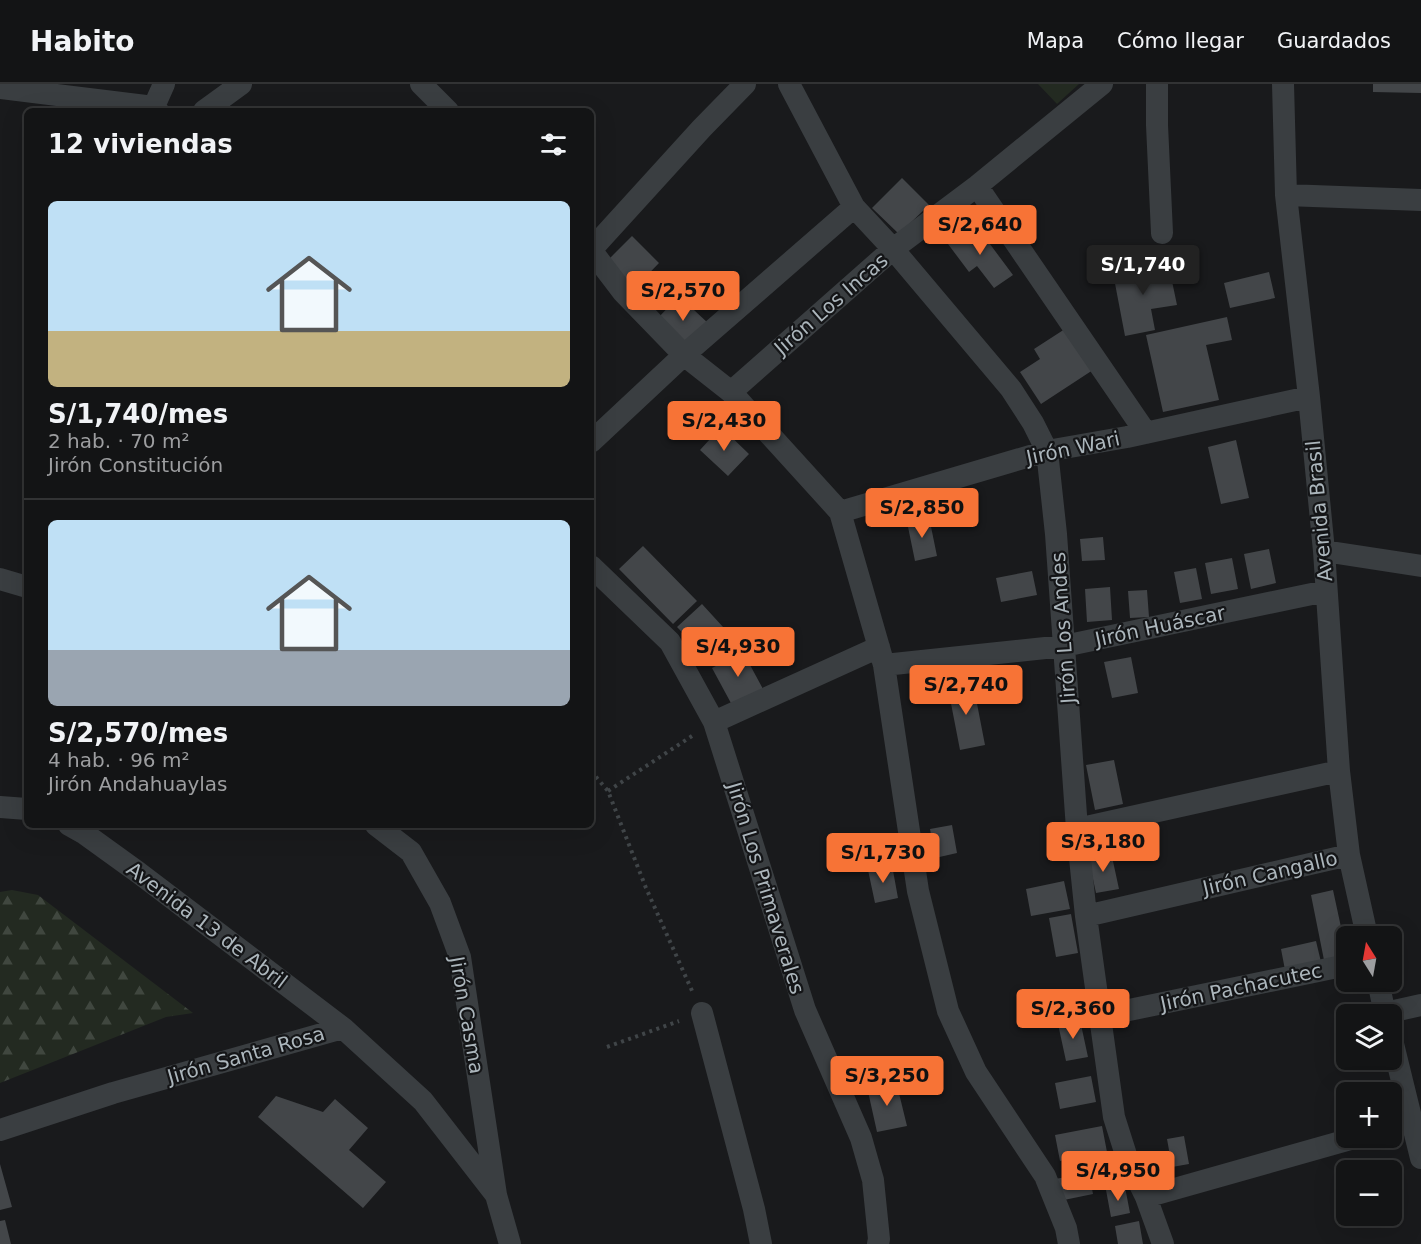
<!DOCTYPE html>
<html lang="es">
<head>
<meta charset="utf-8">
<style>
  :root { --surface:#131415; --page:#1c1d1e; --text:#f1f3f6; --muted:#9d9ea0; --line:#323334; --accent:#f77336 }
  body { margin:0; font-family:"DejaVu Sans",sans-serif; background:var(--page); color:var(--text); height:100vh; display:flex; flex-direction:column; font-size:22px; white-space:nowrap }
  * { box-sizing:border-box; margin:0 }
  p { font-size:20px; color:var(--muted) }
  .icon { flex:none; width:33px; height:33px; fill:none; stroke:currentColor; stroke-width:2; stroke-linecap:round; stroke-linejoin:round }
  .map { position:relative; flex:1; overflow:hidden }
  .drawer { position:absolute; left:24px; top:24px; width:570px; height:720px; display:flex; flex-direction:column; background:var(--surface); border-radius:9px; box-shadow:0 6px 24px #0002,0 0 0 2px var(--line) }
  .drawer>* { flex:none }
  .needle { width:39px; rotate:349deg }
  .controls { position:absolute; left:1336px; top:842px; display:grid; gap:12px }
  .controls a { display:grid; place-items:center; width:66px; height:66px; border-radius:9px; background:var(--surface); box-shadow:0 6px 24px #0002,0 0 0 2px var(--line); font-size:30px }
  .price { position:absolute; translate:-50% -51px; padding:0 14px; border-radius:6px; background:var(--accent); color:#111; font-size:20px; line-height:39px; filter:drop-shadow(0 2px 3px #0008) }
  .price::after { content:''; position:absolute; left:50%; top:36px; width:18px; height:14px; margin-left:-9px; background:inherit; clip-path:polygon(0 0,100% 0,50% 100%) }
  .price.current { background:#222; color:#fff }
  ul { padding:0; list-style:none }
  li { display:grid; align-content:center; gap:12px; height:318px; padding:0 24px }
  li+li { border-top:2px solid var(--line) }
  li span { display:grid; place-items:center; height:186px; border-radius:9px; color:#555 }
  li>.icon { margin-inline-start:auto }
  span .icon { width:108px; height:108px; fill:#fffc; stroke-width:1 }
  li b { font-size:26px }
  h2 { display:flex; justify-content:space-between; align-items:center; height:72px; padding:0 24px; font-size:26px }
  header { display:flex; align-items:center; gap:36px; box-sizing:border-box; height:84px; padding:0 30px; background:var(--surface); border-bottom:2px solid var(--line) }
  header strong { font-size:28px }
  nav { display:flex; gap:33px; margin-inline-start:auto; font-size:21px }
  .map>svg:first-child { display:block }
  .forest { fill:url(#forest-firs) }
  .pitch { fill:#232a21 }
  .building { fill:#434649 }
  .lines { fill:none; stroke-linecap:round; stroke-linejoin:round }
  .path { stroke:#404548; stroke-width:4; stroke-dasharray:3 4.5; stroke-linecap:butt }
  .street { stroke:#3a3e41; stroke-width:22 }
  .labels { text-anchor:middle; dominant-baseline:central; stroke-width:4.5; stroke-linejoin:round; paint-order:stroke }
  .street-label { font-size:20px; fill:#acb6bc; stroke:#141517 }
</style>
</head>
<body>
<header>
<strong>Habito</strong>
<nav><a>Mapa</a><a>Cómo llegar</a><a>Guardados</a></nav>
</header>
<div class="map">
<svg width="1421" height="1160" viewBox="0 0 1421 1160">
  <defs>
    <pattern id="forest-firs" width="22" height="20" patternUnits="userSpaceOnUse" patternTransform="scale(1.5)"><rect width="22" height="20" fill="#232a21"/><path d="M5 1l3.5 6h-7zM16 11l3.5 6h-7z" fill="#40473f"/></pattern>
  </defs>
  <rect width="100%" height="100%" fill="#191a1c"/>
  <path class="forest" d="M 12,806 L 38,811 L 193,929 L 166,933 L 0,999 L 0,808 Z"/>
  <path class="pitch" d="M 1038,0 L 1079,0 L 1057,20 Z"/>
  <path class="building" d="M 1373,0 L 1421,0 L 1421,9 L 1373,8 Z
    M 902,94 L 929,121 L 899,150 L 872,124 Z
    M 975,140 L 1013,191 L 994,204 L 977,182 L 969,188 L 948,160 Z
    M 632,152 L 659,179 L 632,207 L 604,180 Z
    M 1168,178 L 1177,221 L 1151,225 L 1155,246 L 1125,252 L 1113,189 Z
    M 1269,188 L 1275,214 L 1230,224 L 1224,199 Z
    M 679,212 L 709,240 L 686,263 L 657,235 Z
    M 1227,233 L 1232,256 L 1206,261 L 1219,316 L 1163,328 L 1146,251 Z
    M 1068,243 L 1096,284 L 1041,320 L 1020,288 L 1040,275 L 1034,265 Z
    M 721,343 L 749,370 L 728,392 L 700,366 Z
    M 1236,356 L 1249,414 L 1221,420 L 1208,363 Z
    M 929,433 L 937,472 L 915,477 L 907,438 Z
    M 1103,453 L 1105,476 L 1082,477 L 1080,455 Z
    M 643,462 L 697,517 L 673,540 L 619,485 Z
    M 1269,465 L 1276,499 L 1251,505 L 1244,470 Z
    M 1232,474 L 1238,505 L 1211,510 L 1205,479 Z
    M 1196,484 L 1202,515 L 1180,519 L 1174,488 Z
    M 1032,487 L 1037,511 L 1001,518 L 996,494 Z
    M 1110,503 L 1112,536 L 1087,538 L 1085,505 Z
    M 1147,506 L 1149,533 L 1130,534 L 1128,507 Z
    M 702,520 L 734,555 L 710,577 L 677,543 Z
    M 743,568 L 763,605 L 732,621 L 712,584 Z
    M 1131,573 L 1138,609 L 1112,614 L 1104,578 Z
    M 973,599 L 985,661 L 960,666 L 948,604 Z
    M 1114,676 L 1123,720 L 1095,726 L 1086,681 Z
    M 952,741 L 957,769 L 935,774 L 930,745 Z
    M 1111,768 L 1119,805 L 1096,809 L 1088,772 Z
    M 892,781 L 898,814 L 875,819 L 868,786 Z
    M 1064,797 L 1070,825 L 1031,832 L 1026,805 Z
    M 1333,806 L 1347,871 L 1324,876 L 1311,811 Z
    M 1071,830 L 1078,869 L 1056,873 L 1049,834 Z
    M 1316,857 L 1321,878 L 1285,886 L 1281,865 Z
    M 1080,936 L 1088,973 L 1066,977 L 1058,940 Z
    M 1091,992 L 1096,1018 L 1060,1025 L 1055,999 Z
    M 896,997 L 907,1042 L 877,1048 L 867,1003 Z
    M 276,1012 L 323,1028 L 335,1015 L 368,1044 L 349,1066 L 386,1098 L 363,1124 L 258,1033 Z
    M 1102,1042 L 1107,1068 L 1060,1077 L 1055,1051 Z
    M 1184,1052 L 1189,1080 L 1172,1083 L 1167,1055 Z
    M 0,1080 L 12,1123 L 0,1126 Z
    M 1089,1089 L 1093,1110 L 1059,1117 L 1055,1095 Z
    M 1125,1103 L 1130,1129 L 1111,1133 L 1106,1106 Z
    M 5,1136 L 11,1160 L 0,1160 L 0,1137 Z
    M 1139,1137 L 1143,1160 L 1118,1160 L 1115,1142 Z"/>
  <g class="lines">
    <path class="path" d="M 591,687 L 608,707 L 646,804 L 693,909
      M 608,707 L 692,652
      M 607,963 L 679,937"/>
    <path class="street" d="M 421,0 L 448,27
      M 789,0 L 854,123 L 893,165 L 1011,305 L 1033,339 L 1047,367 L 1056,450 L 1077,745 L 1086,832 L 1114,1033 L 1127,1074 L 1146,1113 L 1163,1160
      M 1157,0 L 1157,41 L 1162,149
      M 1283,0 L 1286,111 L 1309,313 L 1324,467 L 1339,687 L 1349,771 L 1367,852
      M 0,4 L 154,23 L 158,27
      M 152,27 L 164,0
      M 204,27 L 241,0
      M 977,102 L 1146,349
      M 1286,111 L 1421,116
      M 591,166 L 623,208 L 684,271 L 731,308 L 840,428 L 884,581 L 918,807 L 948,927 L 976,988 L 1045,1092 L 1066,1144 L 1069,1160
      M 591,166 L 702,44 L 745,0
      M 731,308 L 893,165 L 977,102 L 1102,0
      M 591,358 L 684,271 L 854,123
      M 840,428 L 1047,367 L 1127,353 L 1309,313
      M 1324,467 L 1421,482
      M 591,482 L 670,558 L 714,638 L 805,926 L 861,1054 L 873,1096 L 879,1155 L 878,1160
      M 0,495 L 27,503
      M 884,581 L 1064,562 L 1326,507
      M 714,638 L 879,563
      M 0,723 L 27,725
      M 69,741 L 85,750 L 139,789 L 343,944 L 423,1017 L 496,1111
      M 376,741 L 411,768 L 440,819 L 460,873 L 496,1111 L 510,1160
      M 1077,745 L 1339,687
      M 1086,832 L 1349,771
      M 1378,897 L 1385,930
      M 702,929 L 754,1125 L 761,1160
      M 1385,929 L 1421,921
      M 1100,932 L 1347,881
      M 1392,956 L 1421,1074
      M 1392,1043 L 1413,1038
      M 0,1046 L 113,1009 L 343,944
      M 1146,1113 L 1358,1053"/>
  </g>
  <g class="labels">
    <g class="street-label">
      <text transform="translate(831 220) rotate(-41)">Jirón Los Incas</text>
      <text transform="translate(1073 364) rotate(-12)">Jirón Wari</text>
      <text transform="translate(1319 427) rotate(-95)">Avenida Brasil</text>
      <text transform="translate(1160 542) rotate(-12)">Jirón Huáscar</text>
      <text transform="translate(1063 544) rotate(-94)">Jirón Los Andes</text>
      <text transform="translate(1270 789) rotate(-13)">Jirón Cangallo</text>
      <text transform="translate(766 804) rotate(73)">Jirón Los Primaverales</text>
      <text transform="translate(207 841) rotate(37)">Avenida 13 de Abril</text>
      <text transform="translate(1241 903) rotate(-12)">Jirón Pachacutec</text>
      <text transform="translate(467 931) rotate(80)">Jirón Casma</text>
      <text transform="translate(246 971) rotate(-16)">Jirón Santa Rosa</text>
    </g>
  </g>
</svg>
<div class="controls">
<a><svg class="needle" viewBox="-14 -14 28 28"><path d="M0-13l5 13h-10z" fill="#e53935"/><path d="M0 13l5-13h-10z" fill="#9d9ea0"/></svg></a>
<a><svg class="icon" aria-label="layers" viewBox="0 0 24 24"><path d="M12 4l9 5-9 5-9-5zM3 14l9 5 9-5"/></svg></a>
<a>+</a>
<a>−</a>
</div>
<b class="price" style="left:980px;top:172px">S/2,640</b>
<b class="price current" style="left:1143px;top:212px">S/1,740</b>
<b class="price" style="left:683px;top:238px">S/2,570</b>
<b class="price" style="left:724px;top:368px">S/2,430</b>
<b class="price" style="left:922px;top:455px">S/2,850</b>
<b class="price" style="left:738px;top:594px">S/4,930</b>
<b class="price" style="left:966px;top:632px">S/2,740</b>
<b class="price" style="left:1103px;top:789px">S/3,180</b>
<b class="price" style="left:883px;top:800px">S/1,730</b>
<b class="price" style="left:1073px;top:956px">S/2,360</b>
<b class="price" style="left:887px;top:1023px">S/3,250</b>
<b class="price" style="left:1118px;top:1118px">S/4,950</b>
<section class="drawer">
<h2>12 viviendas<svg class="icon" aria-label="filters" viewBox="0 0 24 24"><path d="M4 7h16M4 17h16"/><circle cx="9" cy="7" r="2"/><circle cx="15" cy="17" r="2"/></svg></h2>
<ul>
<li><span style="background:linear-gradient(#bfe0f5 70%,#c2b280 0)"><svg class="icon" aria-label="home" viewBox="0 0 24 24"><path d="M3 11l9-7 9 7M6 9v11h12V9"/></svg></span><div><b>S/1,740/mes</b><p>2 hab. · 70 m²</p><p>Jirón Constitución</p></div></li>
<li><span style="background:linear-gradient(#bfe0f5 70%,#9aa5b1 0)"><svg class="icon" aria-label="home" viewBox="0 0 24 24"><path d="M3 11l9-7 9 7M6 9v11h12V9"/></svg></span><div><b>S/2,570/mes</b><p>4 hab. · 96 m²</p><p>Jirón Andahuaylas</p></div></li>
</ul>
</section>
</div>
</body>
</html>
